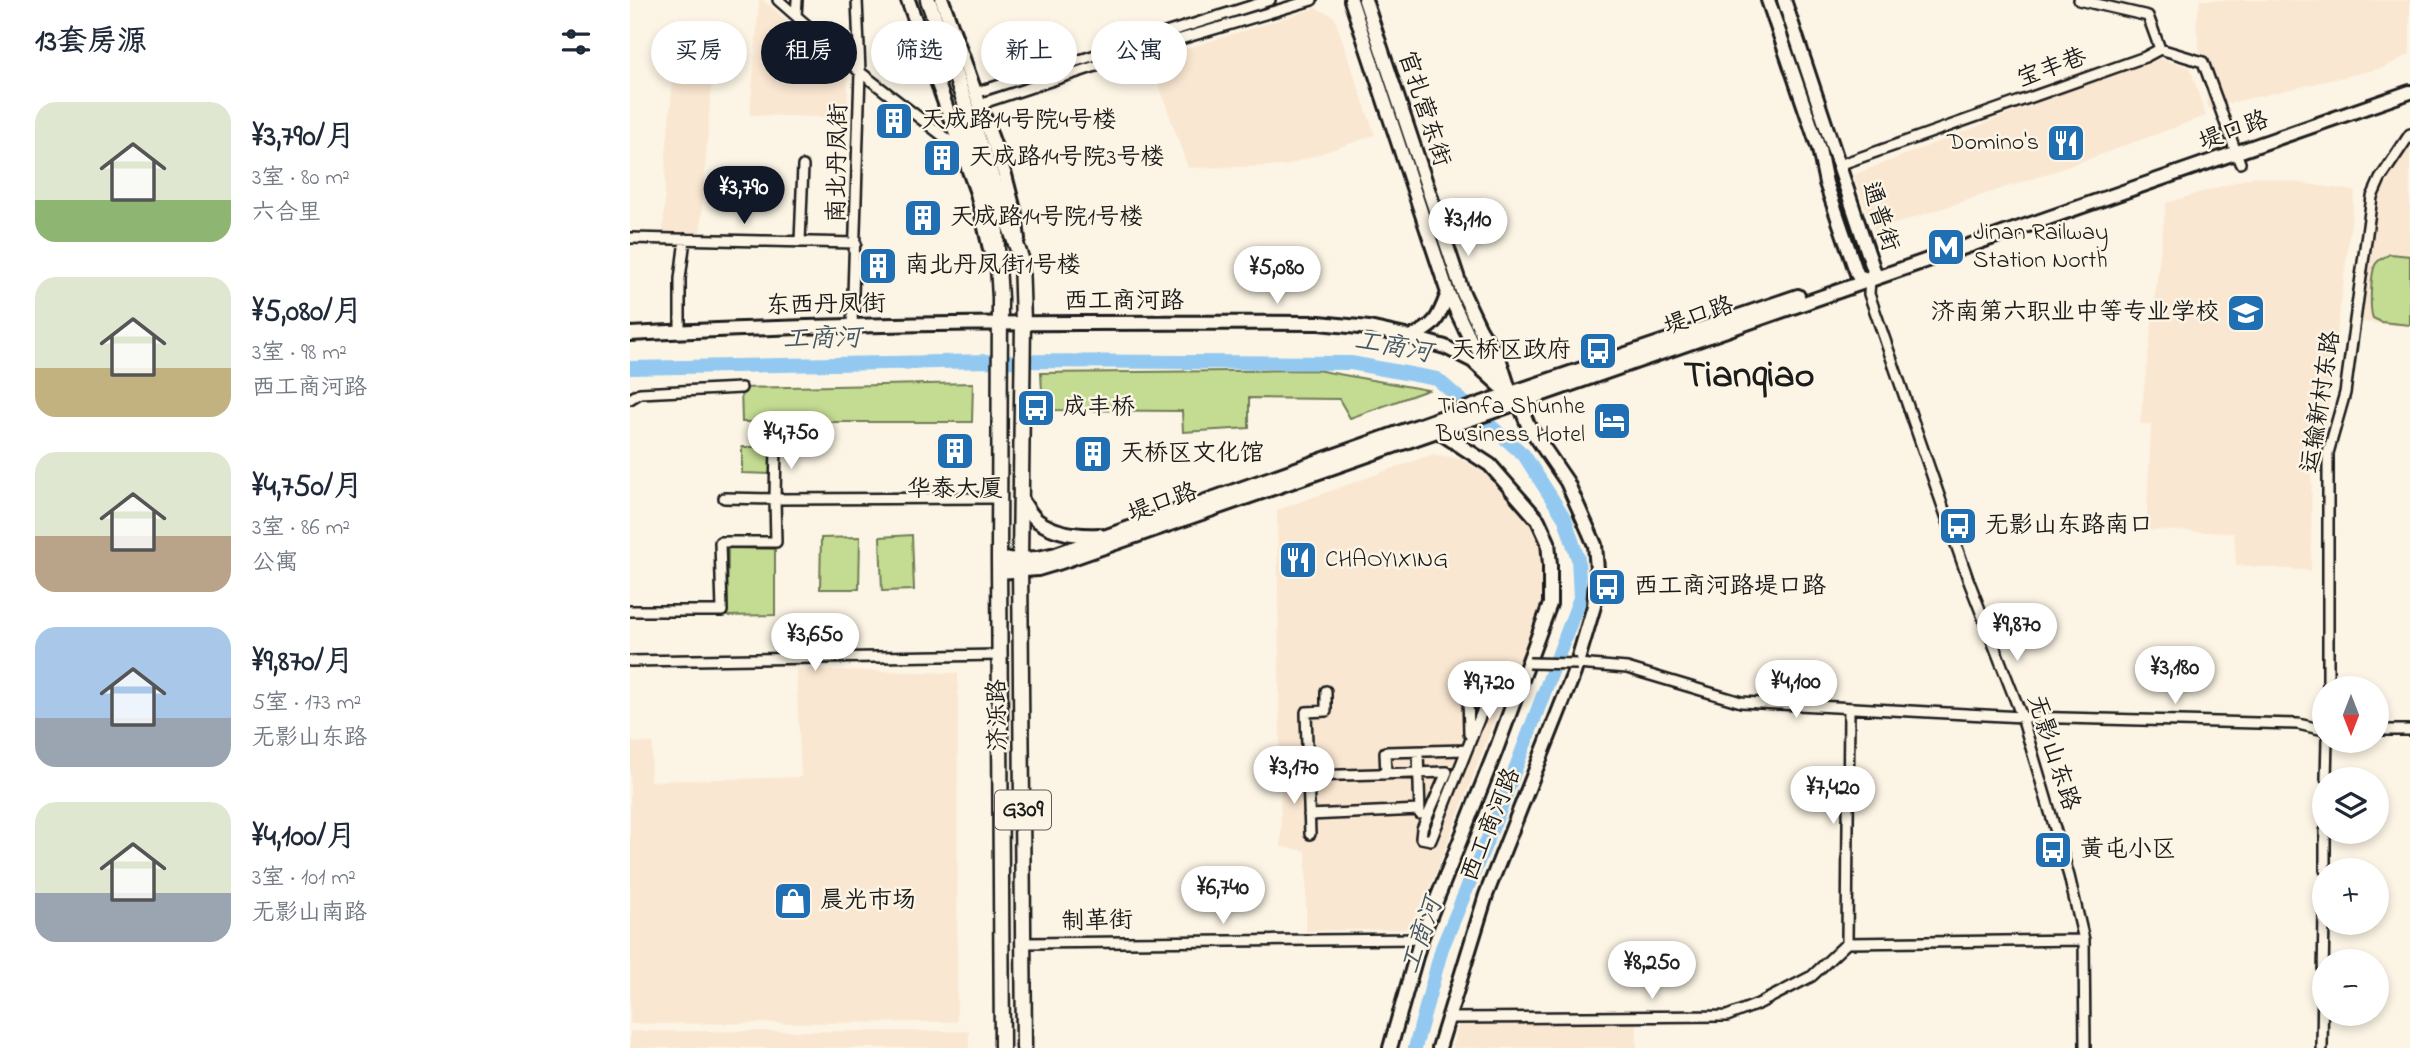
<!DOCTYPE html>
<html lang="zh">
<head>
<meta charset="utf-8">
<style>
  :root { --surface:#fff; --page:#f2f2f3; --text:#1f2937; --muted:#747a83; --accent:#111827 }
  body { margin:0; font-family:"Indie Flower","LXGW WenKai TC",sans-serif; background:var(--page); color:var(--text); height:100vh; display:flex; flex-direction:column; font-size:26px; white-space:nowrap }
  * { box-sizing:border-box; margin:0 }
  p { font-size:23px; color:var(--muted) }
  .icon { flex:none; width:38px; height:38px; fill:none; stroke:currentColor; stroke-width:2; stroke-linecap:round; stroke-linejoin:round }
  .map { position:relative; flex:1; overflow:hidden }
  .panel { display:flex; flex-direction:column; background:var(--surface); width:630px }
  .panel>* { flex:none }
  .banner { position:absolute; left:21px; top:21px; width:665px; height:63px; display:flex; gap:14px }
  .needle { width:46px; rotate:180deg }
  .buttons { position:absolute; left:1682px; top:676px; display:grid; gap:14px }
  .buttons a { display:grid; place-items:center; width:77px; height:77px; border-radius:50%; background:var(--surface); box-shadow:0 4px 10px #0003; font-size:35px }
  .price { position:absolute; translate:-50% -60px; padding:0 16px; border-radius:24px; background:#fff; color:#222; font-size:23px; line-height:46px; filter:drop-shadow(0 2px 4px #0008) }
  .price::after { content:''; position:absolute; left:50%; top:42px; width:21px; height:16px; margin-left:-10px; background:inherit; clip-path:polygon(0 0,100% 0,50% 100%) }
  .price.on { background:var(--accent); color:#fff }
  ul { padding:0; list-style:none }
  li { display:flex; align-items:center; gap:21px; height:175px; padding:0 35px }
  li span { display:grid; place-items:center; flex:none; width:196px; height:140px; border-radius:21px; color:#555 }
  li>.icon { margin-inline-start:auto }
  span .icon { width:84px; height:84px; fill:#fffc; stroke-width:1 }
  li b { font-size:30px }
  h2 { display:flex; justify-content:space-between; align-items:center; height:84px; padding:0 35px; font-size:30px }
  .pill { padding:0 24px; border-radius:32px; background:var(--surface); box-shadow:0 4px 10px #0003; font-size:24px; line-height:63px }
  .pill.on { background:var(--accent); color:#fff }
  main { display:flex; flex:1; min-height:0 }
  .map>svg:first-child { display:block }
  .built { fill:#fae7d2 }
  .green { fill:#c4dc92; stroke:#707c57; stroke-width:2 }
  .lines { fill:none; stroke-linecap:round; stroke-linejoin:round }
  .stream { stroke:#63849c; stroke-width:2.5 }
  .river { stroke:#93c9f1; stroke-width:14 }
  .minor-casing { stroke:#1c1c1c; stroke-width:14 }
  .major-casing { stroke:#1c1c1c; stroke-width:18 }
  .highway-casing { stroke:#1c1c1c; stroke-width:19 }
  .minor { stroke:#fcf5e5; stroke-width:9 }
  .major { stroke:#fcf5e5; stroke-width:12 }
  .highway { stroke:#fcf5e5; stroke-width:14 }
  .minor-bridge-casing { stroke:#1c1c1c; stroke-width:14; stroke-linecap:butt }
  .minor-bridge { stroke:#fcf5e5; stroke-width:9 }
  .labels { text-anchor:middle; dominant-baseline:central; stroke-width:5; stroke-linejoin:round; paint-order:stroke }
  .shield { fill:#fcf5e5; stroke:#5f5d58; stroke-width:2 }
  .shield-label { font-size:23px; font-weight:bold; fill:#1c1c1c }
  .street-label { font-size:24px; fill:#1c1c1c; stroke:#fcf5e5 }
  .poi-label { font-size:24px; fill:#1c1c1c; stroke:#fcf5e5; text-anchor:start }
  .water-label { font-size:26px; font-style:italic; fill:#465967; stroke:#fcf5e5 }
  .town-label { font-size:38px; font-weight:bold; fill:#1c1c1c; stroke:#fcf5e5 }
</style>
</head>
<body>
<main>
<section class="panel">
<h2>13套房源<svg class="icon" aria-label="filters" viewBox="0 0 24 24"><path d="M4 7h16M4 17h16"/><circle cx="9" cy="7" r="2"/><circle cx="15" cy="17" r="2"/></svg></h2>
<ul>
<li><span style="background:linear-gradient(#dfe7d0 70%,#8fb573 0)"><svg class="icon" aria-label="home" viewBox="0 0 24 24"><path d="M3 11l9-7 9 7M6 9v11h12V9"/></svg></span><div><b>¥3,790/月</b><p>3室 · 80 m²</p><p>六合里</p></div></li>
<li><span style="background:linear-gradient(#dfe7d0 65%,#c2b280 0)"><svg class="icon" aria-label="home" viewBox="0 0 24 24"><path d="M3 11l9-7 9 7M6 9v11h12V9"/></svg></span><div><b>¥5,080/月</b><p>3室 · 98 m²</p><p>西工商河路</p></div></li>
<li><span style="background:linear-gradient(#dfe7d0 60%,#b9a48a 0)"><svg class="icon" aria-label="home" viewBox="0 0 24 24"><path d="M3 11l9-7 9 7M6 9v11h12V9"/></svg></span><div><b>¥4,750/月</b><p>3室 · 86 m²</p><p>公寓</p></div></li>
<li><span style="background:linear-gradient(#a9c7e8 65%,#9aa5b1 0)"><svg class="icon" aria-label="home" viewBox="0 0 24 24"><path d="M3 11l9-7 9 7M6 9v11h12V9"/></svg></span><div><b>¥9,870/月</b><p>5室 · 173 m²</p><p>无影山东路</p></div></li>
<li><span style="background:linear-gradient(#dfe7d0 65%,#9aa5b1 0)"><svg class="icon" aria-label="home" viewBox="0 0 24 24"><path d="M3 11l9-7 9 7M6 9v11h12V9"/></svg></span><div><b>¥4,100/月</b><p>3室 · 101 m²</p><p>无影山南路</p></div></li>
</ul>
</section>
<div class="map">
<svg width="1780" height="1048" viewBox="0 0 1780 1048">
  <rect width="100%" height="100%" fill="#fcf5e5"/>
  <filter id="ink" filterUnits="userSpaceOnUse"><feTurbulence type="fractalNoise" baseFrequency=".0143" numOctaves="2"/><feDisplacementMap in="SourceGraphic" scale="14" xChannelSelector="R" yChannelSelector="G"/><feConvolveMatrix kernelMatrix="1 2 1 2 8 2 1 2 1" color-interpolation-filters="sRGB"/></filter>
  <g filter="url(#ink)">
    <path class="built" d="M 129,0 L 133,0 L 218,71 L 217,118 L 120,115 Z
      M 1570,0 L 1780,0 L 1780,54 L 1753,68 L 1578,108 L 1566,25 Z
      M 686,8 L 704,16 L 745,135 L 655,166 L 558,168 L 520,60 Z
      M 46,47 L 84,50 L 70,235 L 33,235 L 36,153 Z
      M 1524,57 L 1560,67 L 1576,116 L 1426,171 L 1244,231 L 1223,175 Z
      M 1780,145 L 1780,327 L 1730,322 L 1744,198 Z
      M 1625,176 L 1725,191 L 1695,429 L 1682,433 L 1681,571 L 1606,565 L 1604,533 L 1516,530 L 1521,425 L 1510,423 L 1536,203 Z
      M 803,454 L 831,459 L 851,470 L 907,530 L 915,565 L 913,605 L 895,658 L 881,678 L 784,929 L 676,931 L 676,851 L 651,847 L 647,510 Z
      M 166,669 L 328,673 L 327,1022 L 0,1024 L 0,742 L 23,743 L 20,781 L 171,777 Z
      M 1007,1021 L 1007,1048 L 822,1048 L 829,1022 Z
      M 0,1031 L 339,1031 L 339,1048 L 0,1048 Z"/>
    <path class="green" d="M 1760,254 L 1780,256 L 1780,325 L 1751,322 L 1743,318 C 1739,309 1741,274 1745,265 C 1748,259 1755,257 1760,254 Z
      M 686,370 L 798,390 L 720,418 L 709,399 L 619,398 L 619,428 L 553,432 L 552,411 L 413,410 L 411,373 Z
      M 343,383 L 342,422 L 112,422 L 111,388 Z
      M 112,447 L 141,447 L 142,474 L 112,473 Z
      M 282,535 L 284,590 L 252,591 L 250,537 Z
      M 230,537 L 229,589 L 190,589 L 191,538 Z
      M 98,548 L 145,549 L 145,615 L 97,616 Z"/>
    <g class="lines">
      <path class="stream" d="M 1752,169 L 1769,143
        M 1730,254 L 1731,242"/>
      <path class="river" d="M 0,368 L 362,361 L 721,363 L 807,379 L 894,455 L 935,519 L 948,559 L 950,598 L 869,812 L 812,948 L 785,1048"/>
      <defs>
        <path id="minor" d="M 148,0 L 230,72 L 331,150
          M 1449,0 L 1518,16 L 1530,49
          M 166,16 L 167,0
          M 345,93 L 640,0
          M 350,108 L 359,101 L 527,46 L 682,0
          M 1209,165 L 1515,57 L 1530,49 L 1573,62 L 1610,163
          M 0,238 L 226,243
          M 170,242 L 173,166
          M 1240,280 L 1239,294 L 1338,579 L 1392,717 L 1439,876 L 1454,940 L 1455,1048
          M 222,326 L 230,72 L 227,0
          M 50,332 L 50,279 L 55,239
          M 0,399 L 10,393 L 111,388
          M 94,498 L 145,499 L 146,443
          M 0,611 L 92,611 L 90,542 L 146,542 L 145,499 L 369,498
          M 0,661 L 370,655
          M 947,664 L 997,668 L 1111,702 L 1392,717 L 1668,724 L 1694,730
          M 1698,688 L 1698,453 L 1715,393 L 1742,197 L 1750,179 L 1780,134
          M 696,691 L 696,711 L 676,712 L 678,776 L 817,772 L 792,829 L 791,838 L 801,840 L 857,699 L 870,690 L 889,687
          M 1746,730 L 1780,730
          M 839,734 L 838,695 L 848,695 L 849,682 L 872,683 L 873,689
          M 788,752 L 790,814
          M 756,774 L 755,752 L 836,750
          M 678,776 L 680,834
          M 1696,779 L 1697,740
          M 679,815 L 790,810
          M 1695,870 L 1695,831
          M 395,943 L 791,939
          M 1217,943 L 1219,709
          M 817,1018 L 1097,1016 L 1128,1004 L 1182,976 L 1217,943 L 1454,940
          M 1692,1048 L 1694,914"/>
        <path id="major" d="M 278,0 L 347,193 L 363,262
          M 312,0 L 375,175 L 385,214 L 388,239
          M 721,0 L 818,293 L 840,339 L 865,373
          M 735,0 L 832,291 L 850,329 L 870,361 L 878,386
          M 1138,0 L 1189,149 L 1196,183 L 1225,268 L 1228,276 L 1240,280 L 1244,271 L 1154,0
          M 0,334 C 230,322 459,322 689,323 L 739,328 L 780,337 L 815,347 L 843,361 L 889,403 L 898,425 L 937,482 L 965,545 L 967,569 L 964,606 L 944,673 L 856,895 L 809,1048
          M 780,337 C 806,327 809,317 818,293
          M 391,499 C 396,506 401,516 408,521 C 425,533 449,536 469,535
          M 369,560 L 407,558 L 426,554 L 878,394 L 1168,296
          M 369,572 L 408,569 L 428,563 L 1780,92
          M 760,1048 L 791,939 L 866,750 L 920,604 L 920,565 L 918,542 L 908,520 L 860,465 L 803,428"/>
        <path id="highway" d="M 298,0 L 391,258 L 393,323 L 390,560 L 394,1048
          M 332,123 L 359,198 L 366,232 L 370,298 L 369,560 L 372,1048"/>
      </defs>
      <use href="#minor" class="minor-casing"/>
      <use href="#major" class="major-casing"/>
      <use href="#highway" class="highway-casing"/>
      <use href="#minor" class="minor"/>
      <use href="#major" class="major"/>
      <use href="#highway" class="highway"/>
      <defs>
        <path id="minor-bridge" d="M 899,663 L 947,664"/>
      </defs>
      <use href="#minor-bridge" class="minor-bridge-casing"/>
      <use href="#minor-bridge" class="minor-bridge"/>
    </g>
  </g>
  <defs>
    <symbol id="building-square" viewBox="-11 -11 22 22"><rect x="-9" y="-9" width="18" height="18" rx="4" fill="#1f6fb2" stroke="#fcf5e5"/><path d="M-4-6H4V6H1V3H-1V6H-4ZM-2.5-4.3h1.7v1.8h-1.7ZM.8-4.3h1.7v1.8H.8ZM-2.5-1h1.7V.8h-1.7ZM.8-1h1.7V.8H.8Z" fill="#fff"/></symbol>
    <symbol id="restaurant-square" viewBox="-11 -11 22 22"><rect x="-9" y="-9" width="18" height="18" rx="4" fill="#1f6fb2" stroke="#fcf5e5"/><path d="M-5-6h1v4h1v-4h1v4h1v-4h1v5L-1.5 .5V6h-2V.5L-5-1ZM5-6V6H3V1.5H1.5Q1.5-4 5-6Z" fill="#fff"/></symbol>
    <symbol id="metro-square" viewBox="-11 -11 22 22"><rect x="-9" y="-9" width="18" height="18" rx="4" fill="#1f6fb2" stroke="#fcf5e5"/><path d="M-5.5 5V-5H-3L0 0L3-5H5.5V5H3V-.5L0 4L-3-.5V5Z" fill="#fff"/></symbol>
    <symbol id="school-square" viewBox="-11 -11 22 22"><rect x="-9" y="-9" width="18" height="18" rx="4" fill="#1f6fb2" stroke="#fcf5e5"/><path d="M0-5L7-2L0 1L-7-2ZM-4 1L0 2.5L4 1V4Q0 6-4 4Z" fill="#fff"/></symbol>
    <symbol id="bus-square" viewBox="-11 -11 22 22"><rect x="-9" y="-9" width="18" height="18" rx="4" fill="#1f6fb2" stroke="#fcf5e5"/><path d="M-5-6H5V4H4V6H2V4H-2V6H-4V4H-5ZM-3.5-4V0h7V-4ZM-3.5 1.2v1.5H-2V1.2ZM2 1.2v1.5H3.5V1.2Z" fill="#fff"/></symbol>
    <symbol id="hotel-square" viewBox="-11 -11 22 22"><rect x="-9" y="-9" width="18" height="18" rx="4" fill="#1f6fb2" stroke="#fcf5e5"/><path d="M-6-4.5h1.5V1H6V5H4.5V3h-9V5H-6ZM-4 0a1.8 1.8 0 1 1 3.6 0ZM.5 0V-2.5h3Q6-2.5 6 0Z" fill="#fff"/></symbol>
    <symbol id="shop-square" viewBox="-11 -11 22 22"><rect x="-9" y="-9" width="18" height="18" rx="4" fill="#1f6fb2" stroke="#fcf5e5"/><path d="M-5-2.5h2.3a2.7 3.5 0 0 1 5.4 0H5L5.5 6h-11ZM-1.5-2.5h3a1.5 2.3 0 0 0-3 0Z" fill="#fff"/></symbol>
  </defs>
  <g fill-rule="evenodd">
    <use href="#building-square" x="242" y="99" width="44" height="44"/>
    <use href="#restaurant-square" x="1414" y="121" width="44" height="44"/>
    <use href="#building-square" x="290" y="136" width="44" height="44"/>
    <use href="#building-square" x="271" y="196" width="44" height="44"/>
    <use href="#metro-square" x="1294" y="225" width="44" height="44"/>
    <use href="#building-square" x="226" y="244" width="44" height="44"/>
    <use href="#school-square" x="1594" y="291" width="44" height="44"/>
    <use href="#bus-square" x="946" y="329" width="44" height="44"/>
    <use href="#bus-square" x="384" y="386" width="44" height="44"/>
    <use href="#hotel-square" x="960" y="399" width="44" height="44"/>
    <use href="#building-square" x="303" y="429" width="44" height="44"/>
    <use href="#building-square" x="441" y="432" width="44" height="44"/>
    <use href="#bus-square" x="1306" y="504" width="44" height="44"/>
    <use href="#restaurant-square" x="646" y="538" width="44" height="44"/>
    <use href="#bus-square" x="955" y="565" width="44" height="44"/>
    <use href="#bus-square" x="1401" y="828" width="44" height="44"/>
    <use href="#shop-square" x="141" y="879" width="44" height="44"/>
  </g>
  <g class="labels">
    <rect class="shield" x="365" y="790.5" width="56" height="39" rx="5"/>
    <g class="shield-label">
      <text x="393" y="810">G309</text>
    </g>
    <g class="street-label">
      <text transform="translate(1422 69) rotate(-20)">宝丰巷</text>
      <text transform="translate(793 109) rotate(72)">官扎营东街</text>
      <text transform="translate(1604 132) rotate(-20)">堤口路</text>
      <text transform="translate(209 163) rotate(-89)">南北丹凤街</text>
      <text transform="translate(1249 217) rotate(72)">通普街</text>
      <text x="494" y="302">西工商河路</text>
      <text transform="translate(196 306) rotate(-1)">东西丹凤街</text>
      <text transform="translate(1069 317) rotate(-19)">堤口路</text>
      <text transform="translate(1692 402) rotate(-81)">运输新村东路</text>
      <text transform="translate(533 504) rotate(-20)">堤口路</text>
      <text transform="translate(369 715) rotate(-91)">济泺路</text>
      <text transform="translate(1422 753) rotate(72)">无影山东路</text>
      <text transform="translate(862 825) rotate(-68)">西工商河路</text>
      <text transform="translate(467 922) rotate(-1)">制革街</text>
    </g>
    <g class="poi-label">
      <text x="291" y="121">天成路14号院4号楼</text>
      <text x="1409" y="143" text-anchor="end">Domino's</text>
      <text x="339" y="158">天成路14号院3号楼</text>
      <text x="320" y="218">天成路14号院1号楼</text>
      <text x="1343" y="233">Jinan Railway<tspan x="1343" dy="28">Station North</tspan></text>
      <text x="275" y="266">南北丹凤街1号楼</text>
      <text x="1589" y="313" text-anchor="end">济南第六职业中等专业学校</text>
      <text x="941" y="351" text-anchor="end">天桥区政府</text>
      <text x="955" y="407" text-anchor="end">Tianfa Shunhe<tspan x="955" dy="28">Business Hotel</tspan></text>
      <text x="433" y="408">成丰桥</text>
      <text x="490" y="454">天桥区文化馆</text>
      <text x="325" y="490" text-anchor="middle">华泰大厦</text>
      <text x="1355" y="526">无影山东路南口</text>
      <text x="695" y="560">CHAOYIXING</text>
      <text x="1004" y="587">西工商河路堤口路</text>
      <text x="1450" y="850">黄屯小区</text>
      <text x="190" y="901">晨光市场</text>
    </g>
    <g class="water-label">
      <text transform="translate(192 340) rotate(-1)">工商河</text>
      <text transform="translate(763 348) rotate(10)">工商河</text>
      <text transform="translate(793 936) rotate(-71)">工商河</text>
    </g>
    <g class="town-label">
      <text x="1119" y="377">Tianqiao</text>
    </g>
  </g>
</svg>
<div class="buttons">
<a><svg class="needle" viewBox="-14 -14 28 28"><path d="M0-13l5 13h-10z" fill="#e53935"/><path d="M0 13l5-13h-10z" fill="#747a83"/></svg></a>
<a><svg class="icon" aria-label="layers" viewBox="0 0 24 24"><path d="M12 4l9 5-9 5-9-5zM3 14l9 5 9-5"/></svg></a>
<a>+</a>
<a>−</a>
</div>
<b class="price on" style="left:114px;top:226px">¥3,790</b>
<b class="price" style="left:838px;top:258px">¥3,110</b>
<b class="price" style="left:647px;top:306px">¥5,080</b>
<b class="price" style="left:161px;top:471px">¥4,750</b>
<b class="price" style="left:1387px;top:663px">¥9,870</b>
<b class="price" style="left:185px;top:673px">¥3,650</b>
<b class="price" style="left:1545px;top:706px">¥3,180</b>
<b class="price" style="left:1166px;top:720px">¥4,100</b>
<b class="price" style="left:859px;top:721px">¥9,720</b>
<b class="price" style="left:664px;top:806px">¥3,170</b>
<b class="price" style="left:1203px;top:826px">¥7,420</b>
<b class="price" style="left:593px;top:926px">¥6,740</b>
<b class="price" style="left:1022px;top:1001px">¥8,250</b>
<div class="banner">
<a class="pill">买房</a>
<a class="pill on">租房</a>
<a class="pill">筛选</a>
<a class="pill">新上</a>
<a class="pill">公寓</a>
</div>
</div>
</main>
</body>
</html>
